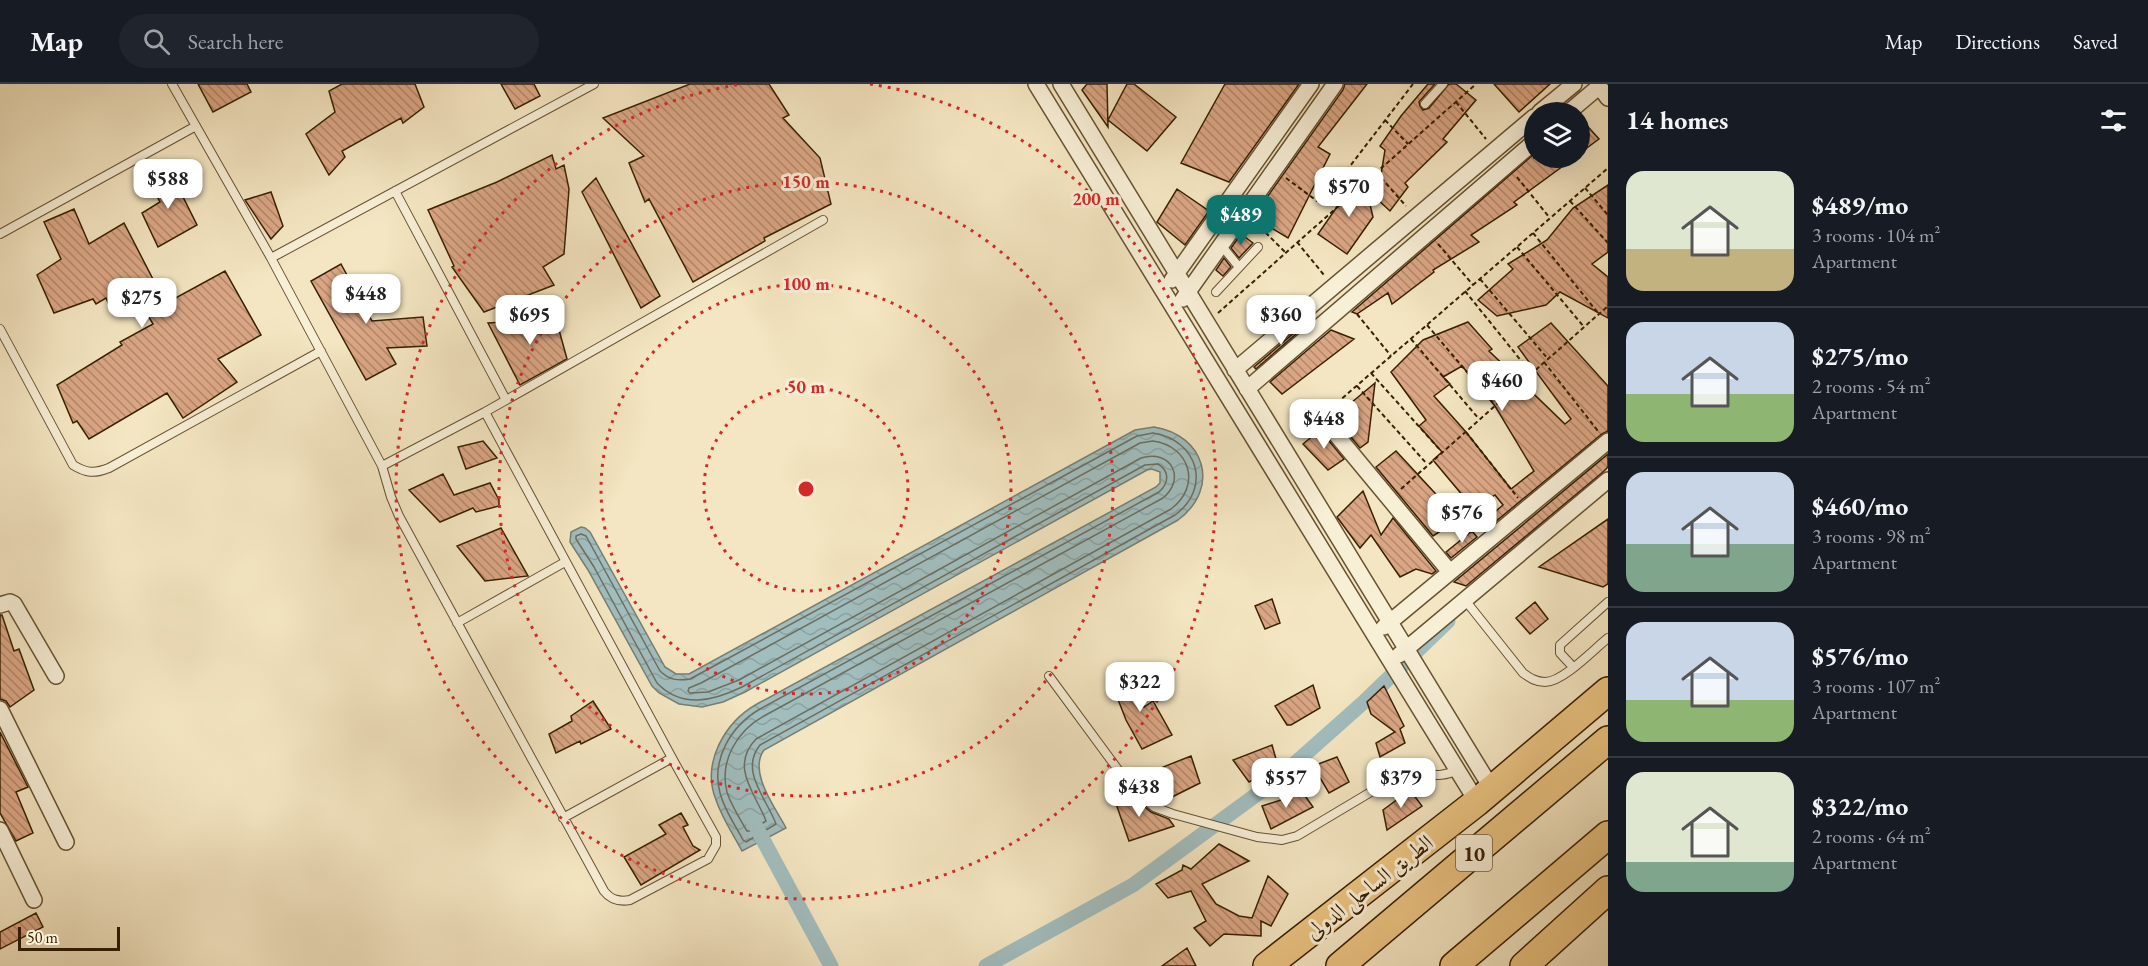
<!DOCTYPE html>
<html lang="en">
<head>
<meta charset="utf-8">
<style>
  :root { --surface:#171b24; --page:#20242c; --text:#f1f3f6; --muted:#9ea1a6; --line:#363941; --accent:#0f766e }
  body { margin:0; font-family:"EB Garamond",Amiri,serif; background:var(--page); color:var(--text); height:100vh; display:flex; flex-direction:column; font-size:22px; white-space:nowrap }
  * { box-sizing:border-box; margin:0 }
  p { font-size:20px; color:var(--muted) }
  .icon { flex:none; width:33px; height:33px; fill:none; stroke:currentColor; stroke-width:2; stroke-linecap:round; stroke-linejoin:round }
  .map { position:relative; flex:1; overflow:hidden }
  .details { display:flex; flex-direction:column; background:var(--surface); width:540px }
  .details>* { flex:none }
  .buttons { position:absolute; left:1524px; top:18px; display:grid; gap:12px }
  .buttons a { display:grid; place-items:center; width:66px; height:66px; border-radius:50%; background:var(--surface); box-shadow:0 6px 24px #0002; font-size:30px }
  .scale { position:absolute; left:18px; bottom:15px; width:102px; box-sizing:border-box; padding-left:6px; border:3px solid #372001; border-top:0; font-size:16px; line-height:21px; white-space:nowrap; color:#372001; -webkit-text-stroke:4px #f8efd7; paint-order:stroke }
  .price { position:absolute; translate:-50% -51px; padding:0 14px; border-radius:12px; background:#fff; color:#222; font-size:20px; line-height:39px; filter:drop-shadow(0 2px 3px #0008) }
  .price::after { content:''; position:absolute; left:50%; top:36px; width:18px; height:14px; margin-left:-9px; background:inherit; clip-path:polygon(0 0,100% 0,50% 100%) }
  .price.selected { background:var(--accent); color:#fff }
  ul { padding:0; list-style:none }
  li { display:flex; align-items:center; gap:18px; height:150px; padding:0 18px }
  li+li { border-top:2px solid var(--line) }
  li span { display:grid; place-items:center; flex:none; width:168px; height:120px; border-radius:18px; color:#555 }
  li>.icon { margin-inline-start:auto }
  span .icon { width:72px; height:72px; fill:#fffc; stroke-width:1 }
  li b { font-size:26px }
  h2 { display:flex; justify-content:space-between; align-items:center; height:72px; padding:0 18px; font-size:26px }
  header { display:flex; align-items:center; gap:36px; box-sizing:border-box; height:84px; padding:0 30px; background:var(--surface); border-bottom:2px solid var(--line) }
  header strong { font-size:28px }
  nav { display:flex; gap:33px; margin-inline-start:auto; font-size:21px }
  .search { width:420px; height:54px; background:var(--page); display:flex; align-items:center; gap:15px; box-sizing:border-box; padding:0 21px; border-radius:33px; color:var(--muted); font-size:22px }
  main { display:flex; flex:1; min-height:0 }
  .map>svg:first-child { display:block }
  .water { fill:url(#water-waves); stroke:#777e72; stroke-width:1.5 }
  .lines { fill:none; stroke-linecap:round; stroke-linejoin:round }
  .shore { stroke:#6c6e60; stroke-width:1.5 }
  .canal { stroke:#a1bdbe; stroke-width:15 }
  .building { fill:url(#building-back-hatch); stroke:#372001; stroke-width:1.5; fill-rule:evenodd }
  .service-casing { stroke:#665231; stroke-width:10 }
  .minor-casing { stroke:#665231; stroke-width:18 }
  .motorway-casing { stroke:#372001; stroke-width:30 }
  .path { stroke:#372001; stroke-width:2; stroke-dasharray:4.5 3; stroke-linecap:butt }
  .service { stroke:#f8efd7; stroke-width:8 }
  .minor { stroke:#f8efd7; stroke-width:15 }
  .motorway { stroke:#eac381; stroke-width:27 }
  .ring { fill:none; stroke:#d62828; stroke-width:3; stroke-dasharray:3 6 }
  .labels { text-anchor:middle; dominant-baseline:central; stroke-width:6; stroke-linejoin:round; paint-order:stroke }
  .shield { fill:#f8efd7; stroke:#715e41; stroke-width:1.5 }
  .shield-label { font-size:21px; font-weight:bold; fill:#372001 }
  .street-label { font-size:22px; fill:#372001; stroke:#f8efd7 }
  .centre { fill:#d62828; stroke:#f8efd7; stroke-width:3 }
  .ring-label { font-size:18px; text-anchor:middle; font-weight:bold; fill:#d62828; stroke:#f8efd7; stroke-width:6; stroke-linejoin:round; paint-order:stroke }
</style>
</head>
<body>
<header>
<strong>Map</strong>
<div class="search"><svg class="icon" aria-label="search" viewBox="0 0 24 24"><circle cx="10" cy="10" r="6"/><path d="M15 15l6 6"/></svg>Search here</div>
<nav><a>Map</a><a>Directions</a><a>Saved</a></nav>
</header>
<main>
<div class="map">
<svg width="1608" height="882" viewBox="0 0 1608 882">
  <defs>
    <pattern id="water-waves" width="16" height="10" patternUnits="userSpaceOnUse" patternTransform="scale(1.5)"><rect width="16" height="10" fill="#a1bdbe"/><path d="M0 5q4-4 8 0t8 0" fill="none" stroke="#8ba2a2"/></pattern>
    <pattern id="building-back-hatch" width="6" height="6" patternUnits="userSpaceOnUse" patternTransform="scale(1.5)"><rect width="6" height="6" fill="#dba685"/><path d="M-1 5l2 2M0 0l6 6M5-1l2 2" fill="none" stroke="#b2876a"/></pattern>
  </defs>
  <rect width="100%" height="100%" fill="#f4e6c2"/>
  <filter id="stains"><feTurbulence type="fractalNoise" baseFrequency=".00333" numOctaves="4"/><feColorMatrix values="0 0 0 0 .2 0 0 0 0 .09 0 0 0 0 .02 0 0 0 .5 -.17"/></filter>
  <radialGradient id="worn" r=".72"><stop offset=".6" stop-color="#630" stop-opacity="0"/><stop offset="1" stop-color="#630" stop-opacity=".3"/></radialGradient>
  <path class="water" d="M 1154,343 C 1205,351 1221,404 1178,436 L 764,666 C 748,688 775,723 786,744 L 742,767 C 733,750 722,734 716,716 C 701,679 725,638 757,620 L 1156,403 L 1160,399 L 1160,388 L 1152,385 L 1147,386 L 745,608 L 723,618 L 702,623 L 679,620 L 659,609 L 652,602 L 588,486 L 570,458 L 571,448 L 581,443 L 585,444 L 590,448 L 665,583 L 676,590 L 689,590 L 1135,346 Z"/>
  <g class="lines">
    <path class="shore" d="M 1153,349 C 1198,356 1212,404 1175,431 L 760,661 C 739,687 767,715 776,740 L 746,758 L 743,756 C 735,741 724,725 720,709 C 711,675 731,642 760,625 L 1159,408 C 1169,399 1170,387 1158,380 L 1145,381 L 742,603 C 713,617 682,625 657,599 L 594,483 L 576,455 L 576,452 L 581,450 L 586,452 L 660,587 C 669,596 678,597 690,595 L 1137,352 Z
      M 1153,357 C 1190,362 1202,402 1171,425 L 756,655 C 729,683 756,710 766,737 L 750,747 L 747,747 C 740,735 731,721 727,708 C 719,677 737,647 764,632 L 1163,414 C 1186,395 1172,365 1141,374 L 739,596 L 708,608 L 690,609 L 688,607 L 689,604 L 701,599 L 1140,359 Z"/>
    <path class="canal" d="M 1557,417 L 1594,374
      M 1506,476 L 1539,437
      M 754,739 L 831,882
      M 986,882 L 1133,801 L 1275,697 L 1365,617 L 1448,537"/>
  </g>
  <path class="building" d="M 198,0 L 247,0 L 251,8 L 213,28 Z
    M 342,0 L 415,0 L 424,23 L 403,39 L 401,34 L 342,67 L 345,73 L 329,91 L 306,50 L 335,28 L 329,7 Z
    M 501,0 L 534,0 L 540,12 L 515,25 Z
    M 690,0 L 769,0 L 789,31 L 783,34 L 820,74 L 831,120 L 764,154 L 765,157 L 693,198 L 649,115 L 645,118 L 629,79 L 644,72 L 603,34 Z
    M 1087,0 L 1107,0 L 1108,43 L 1082,6 Z
    M 1127,0 L 1134,0 L 1176,33 L 1147,67 L 1108,36 Z
    M 1225,0 L 1299,0 L 1229,98 L 1181,79 Z
    M 1345,0 L 1367,0 L 1318,63 L 1330,70 L 1288,154 L 1253,133 L 1343,6 Z
    M 1428,0 L 1435,0 L 1419,18 L 1420,22 L 1423,26 L 1429,24 L 1449,0 L 1456,0 L 1476,16 L 1443,55 L 1447,58 L 1405,99 L 1408,103 L 1390,127 L 1377,115 L 1385,66 L 1380,62 L 1401,32 Z
    M 1494,0 L 1550,0 L 1519,28 Z
    M 1580,34 L 1599,55 L 1580,69 Z
    M 1534,70 L 1534,74 L 1574,74 L 1514,118 L 1517,121 L 1471,151 L 1479,158 L 1433,186 L 1434,188 L 1392,220 L 1388,209 L 1357,230 L 1352,228 Z
    M 552,71 L 556,85 L 564,81 L 569,105 L 564,170 L 543,183 L 554,201 L 484,228 L 452,183 L 454,182 L 428,126 L 497,98 Z
    M 167,82 L 177,106 L 179,105 L 197,141 L 158,163 L 142,129 L 160,118 L 147,94 Z
    M 1362,87 L 1373,133 L 1347,170 L 1318,150 Z
    M 596,94 L 660,212 L 641,224 L 582,108 Z
    M 1608,101 L 1608,168 L 1592,180 L 1608,193 L 1608,234 L 1560,208 L 1546,221 L 1497,232 L 1478,216 L 1513,185 L 1508,180 L 1547,156 L 1573,124 Z
    M 1177,105 L 1209,127 L 1185,161 L 1157,138 Z
    M 271,108 L 283,142 L 271,155 L 245,116 Z
    M 74,125 L 89,160 L 124,139 L 155,199 L 162,196 L 172,216 L 225,187 L 261,251 L 218,275 L 237,298 L 183,334 L 167,309 L 89,355 L 77,337 L 73,339 L 57,301 L 122,261 L 120,258 L 153,240 L 142,221 L 113,230 L 106,214 L 96,220 L 93,215 L 54,229 L 37,191 L 61,175 L 44,138 Z
    M 1241,150 L 1253,159 L 1239,174 L 1231,164 Z
    M 1224,174 L 1231,183 L 1223,192 L 1216,186 Z
    M 341,180 L 372,237 L 423,233 L 427,262 L 387,264 L 396,280 L 366,296 L 311,197 Z
    M 556,235 L 567,275 L 520,301 L 488,239 Z
    M 1308,237 L 1310,238 L 1256,285 L 1254,283 Z
    M 1468,238 L 1492,265 L 1489,267 L 1565,340 L 1571,335 L 1518,263 L 1551,239 L 1608,302 L 1608,347 L 1602,350 L 1489,443 L 1484,437 L 1503,421 L 1495,411 L 1474,425 L 1433,376 L 1442,368 L 1419,342 L 1426,336 L 1391,288 L 1423,256 ZM 1462,282 L 1495,322 L 1534,387 L 1511,405 L 1466,348 L 1434,312 L 1450,300 L 1443,293 Z
    M 1331,246 L 1354,255 L 1282,310 L 1270,298 Z
    M 1375,299 L 1368,358 L 1360,364 L 1334,333 Z
    M 1320,346 L 1344,375 L 1328,386 L 1303,360 Z
    M 483,357 L 497,374 L 466,385 L 458,363 Z
    M 1396,367 L 1459,435 L 1433,452 L 1376,383 Z
    M 1608,370 L 1608,383 L 1603,388 L 1466,502 L 1454,498 Z
    M 443,390 L 454,411 L 490,399 L 499,416 L 499,422 L 476,428 L 473,424 L 440,438 L 409,406 Z
    M 1363,407 L 1381,451 L 1393,434 L 1436,487 L 1432,490 L 1416,485 L 1400,493 L 1371,451 L 1360,464 L 1337,433 Z
    M 1608,435 L 1608,500 L 1603,503 L 1539,483 Z
    M 501,444 L 528,492 L 485,497 L 457,462 Z
    M 1472,447 L 1477,453 L 1451,474 L 1446,468 Z
    M 1272,515 L 1280,539 L 1265,545 L 1255,522 Z
    M 1535,518 L 1548,535 L 1530,550 L 1516,534 Z
    M 0,531 L 2,531 L 14,567 L 19,565 L 34,606 L 10,623 L 6,617 L 0,615 Z
    M 1132,588 L 1144,623 L 1153,617 L 1172,651 L 1142,665 L 1126,636 L 1112,600 Z
    M 1313,601 L 1320,624 L 1291,641 L 1287,641 L 1275,622 Z
    M 1384,602 L 1404,642 L 1400,645 L 1405,659 L 1380,673 L 1376,659 L 1395,648 L 1371,630 L 1367,618 Z
    M 593,617 L 611,645 L 581,660 L 580,657 L 556,669 L 549,650 L 572,637 L 571,632 Z
    M 0,648 L 28,703 L 16,708 L 33,749 L 16,757 L 0,729 Z
    M 1272,661 L 1278,682 L 1249,698 L 1233,676 Z
    M 1191,672 L 1200,699 L 1160,719 L 1144,707 L 1164,705 L 1153,687 Z
    M 1337,673 L 1349,698 L 1329,709 L 1313,682 Z
    M 1410,706 L 1422,722 L 1387,746 L 1383,726 Z
    M 1128,709 L 1151,728 L 1169,735 L 1174,742 L 1129,757 L 1113,711 Z
    M 1303,709 L 1313,723 L 1271,745 L 1262,722 Z
    M 681,729 L 688,741 L 683,743 L 693,762 L 700,766 L 641,801 L 624,773 L 666,750 L 659,741 Z
    M 1219,760 L 1249,777 L 1202,800 L 1216,820 L 1239,832 L 1252,834 L 1268,792 L 1288,810 L 1271,842 L 1261,837 L 1261,852 L 1224,850 L 1210,862 L 1194,844 L 1206,837 L 1191,807 L 1168,814 L 1156,800 L 1182,786 L 1183,781 L 1191,785 Z
    M 36,829 L 43,843 L 0,865 L 0,848 Z
    M 1187,864 L 1196,882 L 1162,882 Z"/>
  <g class="lines">
    <defs>
      <path id="service" d="M 172,0 L 271,174 L 382,382 L 391,413 L 399,432 L 604,807 C 611,816 619,818 630,816 L 708,775 L 716,761 L 716,753 L 672,674 L 485,328
        M 1425,20 L 1443,0
        M 395,107 L 506,316
        M 0,150 L 196,42
        M 1221,161 L 1239,183
        M 271,174 L 594,0
        M 1216,208 L 1258,163
        M 0,245 L 73,381 C 86,389 94,390 109,384 L 321,267
        M 382,382 L 485,328 L 823,136
        M 1465,516 L 1523,589 C 1530,594 1536,598 1545,598 C 1563,598 1594,565 1608,554
        M 457,539 L 565,478
        M 1573,583 L 1560,569 L 1560,561 L 1608,518
        M 1049,592 L 1133,706 L 1154,723 L 1173,730 L 1257,753 L 1282,756 L 1297,752 L 1396,693 C 1419,685 1437,697 1457,686
        M 563,734 L 672,674"/>
      <path id="minor" d="M 1036,0 L 1477,718
        M 1061,0 L 1492,705
        M 1602,6 L 1608,14
        M 1540,28 L 1574,0
        M 1569,28 L 1595,6
        M 1172,196 L 1311,0
        M 1183,215 L 1335,0
        M 1235,286 L 1534,33
        M 1247,305 L 1534,58
        M 1314,324 L 1450,488
        M 0,521 L 10,518 L 14,520 L 56,592
        M 1384,543 L 1608,357
        M 1399,571 L 1608,396
        M 0,625 L 66,758
        M 0,746 L 34,816"/>
      <path id="motorway" d="M 1267,882 L 1477,718 L 1608,607
        M 1340,882 L 1608,656
        M 1454,882 L 1608,751
        M 1524,882 L 1608,806"/>
    </defs>
    <use href="#service" class="service-casing"/>
    <use href="#minor" class="minor-casing"/>
    <use href="#motorway" class="motorway-casing"/>
    <path class="path" d="M 1456,18 L 1486,55
      M 1385,36 L 1408,60
      M 1376,88 L 1406,122
      M 1517,93 L 1549,133
      M 1286,94 L 1317,117 L 1324,116 L 1413,0
      M 1585,104 L 1608,131
      M 1570,117 L 1608,159
      M 1255,138 L 1285,168
      M 1533,149 L 1599,230
      M 1297,158 L 1324,191
      M 1438,160 L 1473,201
      M 1517,163 L 1584,243
      M 1480,195 L 1548,275
      M 1465,207 L 1531,289
      M 1218,229 L 1476,0
      M 1357,230 L 1391,272
      M 1427,241 L 1495,321
      M 1411,255 L 1479,335
      M 1544,278 L 1598,347
      M 1371,289 L 1441,367
      M 1357,302 L 1427,380
      M 1331,324 L 1608,84
      M 1466,348 L 1518,414
      M 1401,405 L 1608,222"/>
    <use href="#service" class="service"/>
    <use href="#minor" class="minor"/>
    <use href="#motorway" class="motorway"/>
  </g>
  <g class="ring">
    <circle cx="806" cy="405" r="102"/>
    <circle cx="806" cy="405" r="205"/>
    <circle cx="806" cy="405" r="307"/>
    <path d="M870 0A410 410 0 1 1 742 0"/>
  </g>
  <g class="labels">
    <rect class="shield" x="1456" y="751" width="36" height="36" rx="4.5"/>
    <g class="shield-label">
      <text x="1474" y="769">10</text>
    </g>
    <g class="street-label">
      <text transform="translate(1369 803) rotate(-38)">الطريق الساحلى الدولى</text>
    </g>
  </g>
  <circle cx="806" cy="405" r="9" class="centre"/>
  <g class="ring-label">
    <text x="806" y="104">150 m</text>
    <text x="1096" y="121">200 m</text>
    <text x="806" y="206">100 m</text>
    <text x="806" y="309">50 m</text>
  </g>
  <rect width="100%" height="100%" filter="url(#stains)"/>
  <rect width="100%" height="100%" fill="url(#worn)"/>
</svg>
<div class="buttons">
<a><svg class="icon" aria-label="layers" viewBox="0 0 24 24"><path d="M12 4l9 5-9 5-9-5zM3 14l9 5 9-5"/></svg></a>
</div>
<div class="scale">50 m</div>
<b class="price" style="left:168px;top:126px">$588</b>
<b class="price" style="left:1349px;top:134px">$570</b>
<b class="price selected" style="left:1241px;top:162px">$489</b>
<b class="price" style="left:366px;top:241px">$448</b>
<b class="price" style="left:142px;top:245px">$275</b>
<b class="price" style="left:530px;top:262px">$695</b>
<b class="price" style="left:1281px;top:262px">$360</b>
<b class="price" style="left:1502px;top:328px">$460</b>
<b class="price" style="left:1324px;top:366px">$448</b>
<b class="price" style="left:1462px;top:460px">$576</b>
<b class="price" style="left:1140px;top:629px">$322</b>
<b class="price" style="left:1286px;top:725px">$557</b>
<b class="price" style="left:1401px;top:725px">$379</b>
<b class="price" style="left:1139px;top:734px">$438</b>
</div>
<section class="details">
<h2>14 homes<svg class="icon" aria-label="filters" viewBox="0 0 24 24"><path d="M4 7h16M4 17h16"/><circle cx="9" cy="7" r="2"/><circle cx="15" cy="17" r="2"/></svg></h2>
<ul>
<li><span style="background:linear-gradient(#dfe7d0 65%,#c2b280 0)"><svg class="icon" aria-label="home" viewBox="0 0 24 24"><path d="M3 11l9-7 9 7M6 9v11h12V9"/></svg></span><div><b>$489/mo</b><p>3 rooms · 104 m²</p><p>Apartment</p></div></li>
<li><span style="background:linear-gradient(#c9d6e8 60%,#8fb573 0)"><svg class="icon" aria-label="home" viewBox="0 0 24 24"><path d="M3 11l9-7 9 7M6 9v11h12V9"/></svg></span><div><b>$275/mo</b><p>2 rooms · 54 m²</p><p>Apartment</p></div></li>
<li><span style="background:linear-gradient(#c9d6e8 60%,#7fa58c 0)"><svg class="icon" aria-label="home" viewBox="0 0 24 24"><path d="M3 11l9-7 9 7M6 9v11h12V9"/></svg></span><div><b>$460/mo</b><p>3 rooms · 98 m²</p><p>Apartment</p></div></li>
<li><span style="background:linear-gradient(#c9d6e8 65%,#8fb573 0)"><svg class="icon" aria-label="home" viewBox="0 0 24 24"><path d="M3 11l9-7 9 7M6 9v11h12V9"/></svg></span><div><b>$576/mo</b><p>3 rooms · 107 m²</p><p>Apartment</p></div></li>
<li><span style="background:linear-gradient(#dfe7d0 75%,#7fa58c 0)"><svg class="icon" aria-label="home" viewBox="0 0 24 24"><path d="M3 11l9-7 9 7M6 9v11h12V9"/></svg></span><div><b>$322/mo</b><p>2 rooms · 64 m²</p><p>Apartment</p></div></li>
</ul>
</section>
</main>
</body>
</html>
